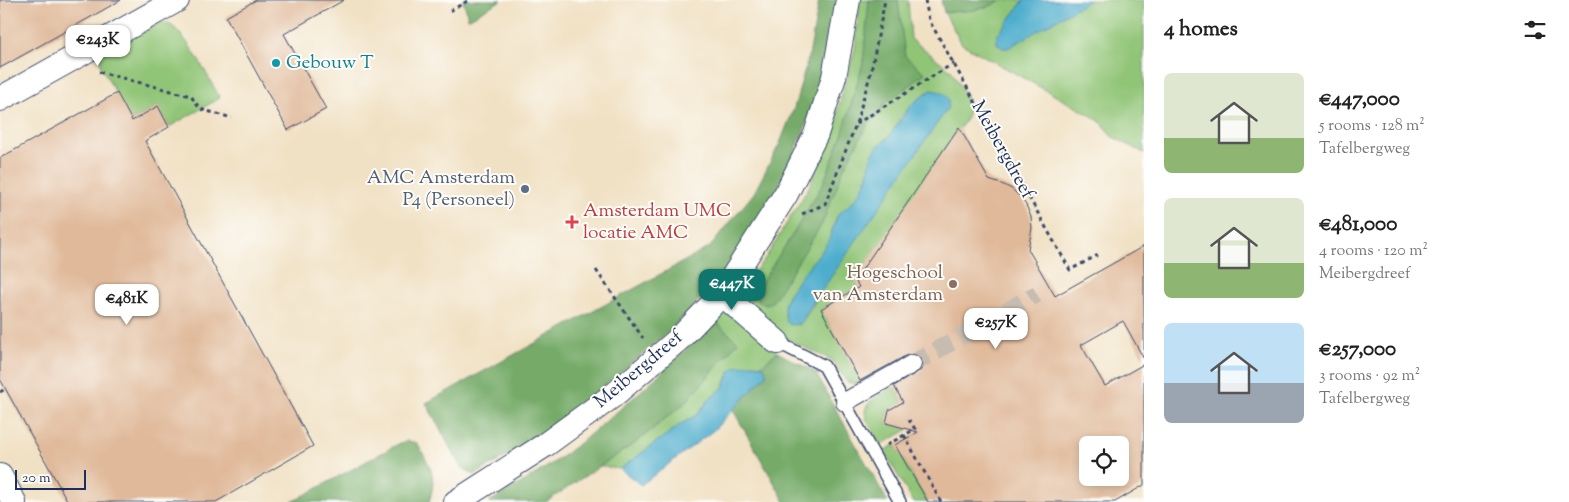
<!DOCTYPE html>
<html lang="en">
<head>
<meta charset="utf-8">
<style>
  :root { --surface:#fff; --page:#f2f2f2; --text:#222; --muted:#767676; --accent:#0f766e }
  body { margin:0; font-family:"Sorts Mill Goudy",serif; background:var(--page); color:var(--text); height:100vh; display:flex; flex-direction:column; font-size:19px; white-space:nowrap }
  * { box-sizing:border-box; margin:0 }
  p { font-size:16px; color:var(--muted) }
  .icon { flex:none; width:28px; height:28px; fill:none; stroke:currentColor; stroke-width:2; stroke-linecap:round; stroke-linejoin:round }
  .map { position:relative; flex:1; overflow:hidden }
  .panel { display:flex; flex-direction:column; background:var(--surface); width:425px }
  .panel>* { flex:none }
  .buttons { position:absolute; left:1079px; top:436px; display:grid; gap:10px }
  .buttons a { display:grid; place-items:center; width:50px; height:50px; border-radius:8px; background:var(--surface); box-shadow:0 2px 8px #0003; font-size:25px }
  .scale { position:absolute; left:15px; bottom:12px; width:71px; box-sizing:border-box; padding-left:5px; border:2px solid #1b2f5e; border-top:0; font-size:14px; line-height:18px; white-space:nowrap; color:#1b2f5e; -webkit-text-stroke:4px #fdfcf7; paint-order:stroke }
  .price { position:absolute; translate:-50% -42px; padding:0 11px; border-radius:10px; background:#fff; color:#222; font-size:16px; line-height:32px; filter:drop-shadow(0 1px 2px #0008) }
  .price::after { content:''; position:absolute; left:50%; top:30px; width:15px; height:11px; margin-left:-8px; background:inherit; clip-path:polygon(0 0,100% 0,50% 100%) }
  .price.active { background:var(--accent); color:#fff }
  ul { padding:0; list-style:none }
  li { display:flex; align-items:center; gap:15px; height:125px; padding:0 20px }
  li span { display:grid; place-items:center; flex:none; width:140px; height:100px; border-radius:8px; color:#555 }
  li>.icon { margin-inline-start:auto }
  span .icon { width:60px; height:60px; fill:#fffc; stroke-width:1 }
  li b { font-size:21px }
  h2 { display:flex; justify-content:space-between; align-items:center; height:60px; padding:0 20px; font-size:21px }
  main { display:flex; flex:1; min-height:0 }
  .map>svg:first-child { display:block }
  .green { fill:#90c476; stroke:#567a6a; fill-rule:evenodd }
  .forest { fill:#74aa67; stroke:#486c62 }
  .water { fill:#4eadcd; stroke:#346e96 }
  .building { fill:#e0b99a; fill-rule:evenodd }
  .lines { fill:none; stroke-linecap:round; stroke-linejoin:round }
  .pedestrian-tunnel { stroke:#c6bdb0; stroke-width:18; stroke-dasharray:18 9; stroke-linecap:butt }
  .service-casing { stroke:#3b4a6d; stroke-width:14 }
  .pedestrian-casing { stroke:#3b4a6d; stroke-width:20 }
  .minor-casing { stroke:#3b4a6d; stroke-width:26 }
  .path { stroke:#3b4a6d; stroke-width:3; stroke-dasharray:4 4; stroke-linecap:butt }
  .service { stroke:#fff; stroke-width:11 }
  .pedestrian { stroke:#fff; stroke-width:18 }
  .minor { stroke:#fff; stroke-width:24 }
  .culture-dot { fill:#0f9aa8; stroke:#fdfcf7; stroke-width:2 }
  .service-dot { fill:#5c6f8a; stroke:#fdfcf7; stroke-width:2 }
  .health-dot { fill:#e0444e; stroke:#fdfcf7; stroke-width:2 }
  .education-dot { fill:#8d6e63; stroke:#fdfcf7; stroke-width:2 }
  .labels { text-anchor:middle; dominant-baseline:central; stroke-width:4; stroke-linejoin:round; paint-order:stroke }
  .culture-label { font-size:19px; fill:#0d838f; stroke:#fdfcf7; text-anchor:start }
  .street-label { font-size:19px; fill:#1b2f5e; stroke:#fdfcf7 }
  .service-label { font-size:19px; fill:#4e5e75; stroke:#fdfcf7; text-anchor:end }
  .health-label { font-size:19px; fill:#be3a42; stroke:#fdfcf7; text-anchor:start }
  .education-label { font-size:19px; fill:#785e54; stroke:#fdfcf7; text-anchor:end }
</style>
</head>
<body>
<main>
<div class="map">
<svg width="1144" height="502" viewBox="0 0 1144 502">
  <rect width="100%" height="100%" fill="#fdfcf7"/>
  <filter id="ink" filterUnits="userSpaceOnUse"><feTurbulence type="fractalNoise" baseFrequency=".02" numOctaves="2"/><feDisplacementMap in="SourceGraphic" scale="10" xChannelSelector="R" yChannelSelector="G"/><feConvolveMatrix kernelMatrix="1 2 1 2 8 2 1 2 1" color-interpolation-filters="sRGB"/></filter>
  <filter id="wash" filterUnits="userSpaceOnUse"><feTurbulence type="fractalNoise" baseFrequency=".0096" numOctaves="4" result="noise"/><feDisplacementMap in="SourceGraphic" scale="20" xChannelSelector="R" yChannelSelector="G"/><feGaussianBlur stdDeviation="1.12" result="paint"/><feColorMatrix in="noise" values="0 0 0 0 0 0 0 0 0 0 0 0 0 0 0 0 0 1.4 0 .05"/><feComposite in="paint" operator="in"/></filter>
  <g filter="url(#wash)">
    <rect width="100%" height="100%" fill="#f1e1c4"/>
    <path class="green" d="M 860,0 L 908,0 L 911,39 L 951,70 L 966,96 L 969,106 L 967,118 L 855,280 L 859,287 L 821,309 L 860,380 L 872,374 L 872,376 L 855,384 L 847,382 L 832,360 L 784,338 L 744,305 L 742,288 L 766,257 L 808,189 L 830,137 L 855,49 ZM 927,92 L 812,307 L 801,323 L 797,325 L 784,311 L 786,299 L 789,294 L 804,272 L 822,251 L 829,240 L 836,218 L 844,209 L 851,204 L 861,191 L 868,176 L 871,157 L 874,152 L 897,127 L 900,118 L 908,109 Z
      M 1000,0 L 1024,0 L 997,36 L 997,44 L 1005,48 L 1090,0 L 1144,0 L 1144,153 L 1111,136 L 1103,124 L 1092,116 L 962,44 L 944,12 C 962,11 985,12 1000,0 Z
      M 158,23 C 162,23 166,22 169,24 C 187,34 209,79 220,98 L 169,127 L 158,106 L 132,121 L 101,67 L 100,60 L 101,55 Z
      M 728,310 L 777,352 L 762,365 L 752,364 L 727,377 L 724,387 L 708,401 L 697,415 L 681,424 L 620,469 L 600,466 L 635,443 L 686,402 L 737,342 L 715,321 L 723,311 Z
      M 894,387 L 903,402 L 889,410 L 886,423 L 909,429 L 880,445 C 860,408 856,408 894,387 Z
      M 894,445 L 895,445 L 928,502 L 913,502 L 884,451 Z"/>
    <path class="forest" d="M 462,0 L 502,0 L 468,19 L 465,6 Z
      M 819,0 L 837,0 L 824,70 L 806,125 L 791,161 L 776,191 L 737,254 L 712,286 L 671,330 L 611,380 L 541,437 L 474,475 L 460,466 L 426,403 L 710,247 L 754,193 L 780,143 L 794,108 L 810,51 Z
      M 869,0 L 898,0 L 905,56 L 925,73 L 913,83 L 885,103 L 880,114 L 869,122 L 844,168 L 822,224 L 773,301 L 767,305 L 759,302 L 756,291 L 794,232 L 823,184 L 843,132 L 863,63 Z
      M 941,0 L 1000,0 C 986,12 962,11 944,12 Z
      M 715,321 L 738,342 L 686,402 L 635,443 L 546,502 L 489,502 C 515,486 543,471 567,453 C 619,412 668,368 715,321 Z
      M 777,352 L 815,372 L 888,502 L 785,502 L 733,410 L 766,375 L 765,368 L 762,365 Z
      M 407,441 L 417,443 C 430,466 438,475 429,502 L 292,502 L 400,443 Z"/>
    <path class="water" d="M 1024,0 L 1090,0 L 1008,48 L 1002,48 L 997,42 L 997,36 Z
      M 931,90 C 943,91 952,97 947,109 L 811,306 L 801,323 L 792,325 L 786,321 L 784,311 L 784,305 L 789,294 L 804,272 L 822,251 L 829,240 L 838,214 L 851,204 L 861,191 L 868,176 L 871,157 L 878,146 L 887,139 L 912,104 Z
      M 752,364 C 760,365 766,365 766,375 L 714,430 L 641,485 L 620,469 L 681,424 L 697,415 L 708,401 L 724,387 L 730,372 L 736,367 Z"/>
    <g id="blocks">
      <path class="building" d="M 0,0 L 121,0 L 0,68 Z
        M 256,0 L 344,0 L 284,34 L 326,109 L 288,130 L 226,17 Z
        M 117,93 L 132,121 L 158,106 L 169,127 L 145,141 L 313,446 L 216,502 L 68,502 L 0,379 L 0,158 Z
        M 959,127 L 989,180 L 1004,185 L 1012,189 L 1021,198 L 1026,205 L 1031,217 L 1032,228 L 1028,249 L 1055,296 L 1144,246 L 1144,359 L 1123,321 L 1081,345 L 1105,386 L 1144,364 L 1144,485 L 1115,502 L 928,502 L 895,445 L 918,432 L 886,423 L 889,410 L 903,402 L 894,386 L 921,370 L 923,365 L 921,359 L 917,355 L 907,355 L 860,381 L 821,309 L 859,287 L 855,280 ZM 1088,445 L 1120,445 L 1120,478 L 1088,478 Z"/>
    </g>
  </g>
  <g filter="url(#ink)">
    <use href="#blocks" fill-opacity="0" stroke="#3b4a6d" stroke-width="1"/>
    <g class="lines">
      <path class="pedestrian-tunnel" d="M 912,364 L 1037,294"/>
      <defs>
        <path id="service" d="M 777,342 L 824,366 L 900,502"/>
        <path id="pedestrian" d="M 845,402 L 912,364"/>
        <path id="minor" d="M 0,99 L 177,0
          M 722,294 L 777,342
          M 0,476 L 14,502
          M 456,502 L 545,445 L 615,394 L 680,338 L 722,294 L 786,194 L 816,134 L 834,77 L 848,0"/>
      </defs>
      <use href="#service" class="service-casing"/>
      <use href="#pedestrian" class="pedestrian-casing"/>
      <use href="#minor" class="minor-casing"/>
      <path class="path" d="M 925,0 L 929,20 L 1070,270 L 1098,255
        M 450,11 L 469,0
        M 99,72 L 191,96 L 200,109 L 232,118
        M 856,124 L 954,63
        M 802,214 L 825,204 L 856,124 L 871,72 L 885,0
        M 596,270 L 643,338
        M 0,392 L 5,389
        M 904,435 L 941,502
        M 887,445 L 915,429 L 909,420"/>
      <use href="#service" class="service"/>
      <use href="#pedestrian" class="pedestrian"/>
      <use href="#minor" class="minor"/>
    </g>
  </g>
  <circle class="culture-dot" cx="276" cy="63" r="5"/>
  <circle class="service-dot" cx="525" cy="189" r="5"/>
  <path class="health-dot" d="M569.5 214.5h5v5h5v5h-5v5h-5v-5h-5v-5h5z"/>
  <circle class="education-dot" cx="953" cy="284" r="5"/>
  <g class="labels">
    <g class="culture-label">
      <text x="286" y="63">Gebouw T</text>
    </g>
    <g class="street-label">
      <text transform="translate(1002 150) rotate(61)">Meibergdreef</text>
      <text transform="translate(639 370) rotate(-40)">Meibergdreef</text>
    </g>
    <g class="service-label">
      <text x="515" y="178">AMC Amsterdam<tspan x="515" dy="22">P4 (Personeel)</tspan></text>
    </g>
    <g class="health-label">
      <text x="583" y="211">Amsterdam UMC<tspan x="583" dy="22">locatie AMC</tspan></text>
    </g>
    <g class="education-label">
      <text x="943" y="273">Hogeschool<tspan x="943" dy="22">van Amsterdam</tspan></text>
    </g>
  </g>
</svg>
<div class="buttons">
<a><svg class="icon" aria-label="locate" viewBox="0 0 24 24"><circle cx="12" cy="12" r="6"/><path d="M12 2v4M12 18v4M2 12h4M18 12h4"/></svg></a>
</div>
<div class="scale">20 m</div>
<b class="price" style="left:98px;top:67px">€243K</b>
<b class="price active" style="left:732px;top:311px">€447K</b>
<b class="price" style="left:127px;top:326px">€481K</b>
<b class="price" style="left:996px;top:350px">€257K</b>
</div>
<section class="panel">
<h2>4 homes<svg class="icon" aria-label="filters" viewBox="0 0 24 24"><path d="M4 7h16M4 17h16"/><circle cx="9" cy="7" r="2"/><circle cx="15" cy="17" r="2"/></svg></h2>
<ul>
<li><span style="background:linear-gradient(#dfe7d0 65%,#8fb573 0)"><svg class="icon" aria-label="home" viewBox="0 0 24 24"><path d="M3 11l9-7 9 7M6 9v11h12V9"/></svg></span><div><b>€447,000</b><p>5 rooms · 128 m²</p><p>Tafelbergweg</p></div></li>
<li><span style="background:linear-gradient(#dfe7d0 65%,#8fb573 0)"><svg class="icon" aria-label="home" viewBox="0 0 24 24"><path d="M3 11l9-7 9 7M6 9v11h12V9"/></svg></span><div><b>€481,000</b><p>4 rooms · 120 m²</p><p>Meibergdreef</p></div></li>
<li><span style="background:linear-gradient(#bfe0f5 60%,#9aa5b1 0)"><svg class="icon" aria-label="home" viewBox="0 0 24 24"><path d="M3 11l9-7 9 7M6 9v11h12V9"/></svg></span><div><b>€257,000</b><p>3 rooms · 92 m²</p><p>Tafelbergweg</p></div></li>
</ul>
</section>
</main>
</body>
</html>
